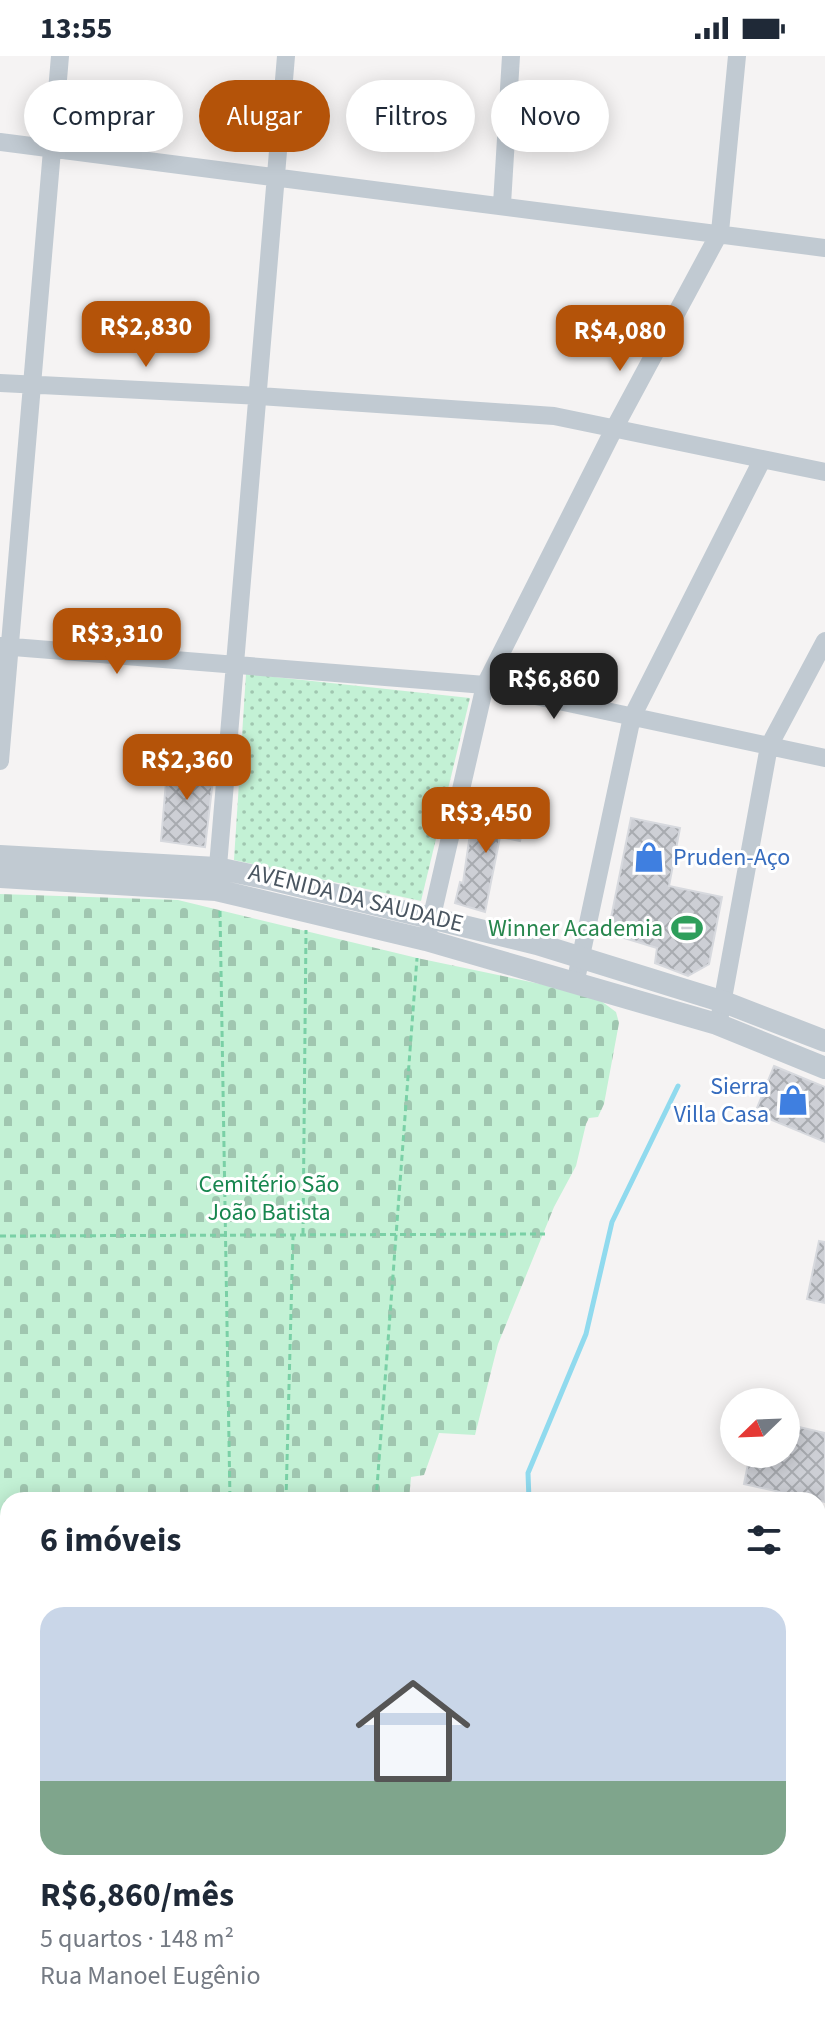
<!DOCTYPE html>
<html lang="pt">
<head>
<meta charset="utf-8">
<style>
  :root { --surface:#fff; --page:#f6f6f7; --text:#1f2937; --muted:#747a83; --accent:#b45309 }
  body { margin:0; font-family:"Source Sans 3",sans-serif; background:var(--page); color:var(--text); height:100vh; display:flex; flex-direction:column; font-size:30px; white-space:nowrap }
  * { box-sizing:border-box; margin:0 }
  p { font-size:26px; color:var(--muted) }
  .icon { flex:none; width:44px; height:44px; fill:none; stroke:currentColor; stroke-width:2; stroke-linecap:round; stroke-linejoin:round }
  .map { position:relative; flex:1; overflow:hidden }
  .drawer { position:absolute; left:0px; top:1436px; width:826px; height:536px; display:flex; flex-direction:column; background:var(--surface); border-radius:24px 24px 0 0; box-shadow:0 4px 20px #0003 }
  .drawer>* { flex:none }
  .banner { position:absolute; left:24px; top:24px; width:778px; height:72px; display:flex; gap:16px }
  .needle { width:52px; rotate:247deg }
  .fabs { position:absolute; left:720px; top:1332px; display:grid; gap:16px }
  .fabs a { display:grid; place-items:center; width:80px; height:80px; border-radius:50%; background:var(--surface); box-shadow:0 4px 20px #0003; font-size:40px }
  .price { position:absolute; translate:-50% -68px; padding:0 18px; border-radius:16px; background:var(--accent); color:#fff; font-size:26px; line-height:52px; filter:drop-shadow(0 2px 4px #0008) }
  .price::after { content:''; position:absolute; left:50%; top:48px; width:24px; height:18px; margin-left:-12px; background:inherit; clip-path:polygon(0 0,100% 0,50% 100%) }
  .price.on { background:#222; color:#fff }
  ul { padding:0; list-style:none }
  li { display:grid; align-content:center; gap:16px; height:424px; padding:0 40px }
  li span { display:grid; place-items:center; height:248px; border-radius:24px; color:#555 }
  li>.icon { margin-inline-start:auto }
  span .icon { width:144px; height:144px; fill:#fffc; stroke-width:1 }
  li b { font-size:34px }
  h2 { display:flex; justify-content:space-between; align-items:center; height:96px; padding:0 40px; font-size:34px }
  .tag { padding:0 28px; border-radius:36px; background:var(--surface); box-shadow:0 4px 20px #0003; font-size:28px; line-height:72px }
  .tag.on { background:var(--accent); color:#fff }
  .status { display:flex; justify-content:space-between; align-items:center; height:56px; padding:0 40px; background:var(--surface); direction:ltr }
  .status svg { height:22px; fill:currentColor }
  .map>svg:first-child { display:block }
  .green { fill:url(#green-dots) }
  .cemetery { fill:url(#cemetery-stones) }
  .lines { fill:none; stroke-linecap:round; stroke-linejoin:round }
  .stream { stroke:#90daee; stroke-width:5 }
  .building { fill:url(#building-cross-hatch); stroke:#d7d9de; stroke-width:2 }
  .path { stroke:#7ad0a6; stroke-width:3; stroke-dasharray:6 4; stroke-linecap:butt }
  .minor { stroke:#c1cad2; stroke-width:18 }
  .tertiary { stroke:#c1cad2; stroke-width:22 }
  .labels { text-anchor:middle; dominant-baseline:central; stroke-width:6; stroke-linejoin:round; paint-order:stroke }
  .shop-label { font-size:24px; fill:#366cbe; stroke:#fff; text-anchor:start }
  .street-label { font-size:24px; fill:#4a5661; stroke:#fff }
  .leisure-label { font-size:24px; fill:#27864d; stroke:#fff; text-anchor:end }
  .park-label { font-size:24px; fill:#17864f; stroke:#fff }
</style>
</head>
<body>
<div class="status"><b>13:55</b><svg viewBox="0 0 49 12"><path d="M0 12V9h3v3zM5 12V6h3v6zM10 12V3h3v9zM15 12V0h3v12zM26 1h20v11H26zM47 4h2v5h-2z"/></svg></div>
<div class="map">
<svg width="825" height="1972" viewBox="0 0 825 1972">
  <defs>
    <pattern id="green-dots" width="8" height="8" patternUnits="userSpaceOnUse" patternTransform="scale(2)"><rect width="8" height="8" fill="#c3f1d5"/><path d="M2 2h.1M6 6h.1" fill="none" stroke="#a0c6b0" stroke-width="1.8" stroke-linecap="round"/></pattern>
    <pattern id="cemetery-stones" width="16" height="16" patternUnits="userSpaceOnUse" patternTransform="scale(2)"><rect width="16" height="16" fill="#c3f1d5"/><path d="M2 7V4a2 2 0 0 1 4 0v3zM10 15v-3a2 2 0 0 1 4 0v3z" fill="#a0c6b0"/></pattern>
    <pattern id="building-cross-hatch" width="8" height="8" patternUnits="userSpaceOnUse" patternTransform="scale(2)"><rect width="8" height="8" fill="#cdcfd5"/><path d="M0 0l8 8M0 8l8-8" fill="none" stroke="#a8abb0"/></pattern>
  </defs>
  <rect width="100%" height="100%" fill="#f5f3f3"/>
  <path class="green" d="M 246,618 L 470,642 L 421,845 L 234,804 Z"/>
  <path class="cemetery" d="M 0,838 L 178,844 L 417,902 L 593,939 L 616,956 L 619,967 L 604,1048 L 598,1061 L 589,1062 L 586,1068 L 576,1110 L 554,1151 L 498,1288 L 475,1379 L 439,1377 L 424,1419 L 411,1421 L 409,1444 L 8,1444 L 8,1571 L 0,1570 Z"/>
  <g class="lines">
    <path class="stream" d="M 529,1444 L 528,1417 L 586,1278 L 612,1166 L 678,1030
      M 253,1972 L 260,1964"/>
  </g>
  <path class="building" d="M 168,702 L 215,707 L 205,791 L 161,785 Z
    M 482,750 L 526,760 L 520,785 L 500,781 L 485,856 L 455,847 L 460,826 L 463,827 L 470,778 L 475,779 Z
    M 631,762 L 680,772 L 669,830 L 722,841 L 709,908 L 688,920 L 655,907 L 657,892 L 608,877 Z
    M 774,1010 L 825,1031 L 825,1086 L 755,1057 Z
    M 819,1185 L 825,1186 L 825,1247 L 807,1243 Z
    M 786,1368 L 825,1377 L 825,1446 L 744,1428 L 750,1398 L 786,1398 Z"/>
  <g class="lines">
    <path class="path" d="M 220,855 L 230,1444
      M 303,1178 L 306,874
      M 0,1180 L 545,1178
      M 286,1444 L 293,1180
      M 376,1444 L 417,902
      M 0,1558 L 8,1559"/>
    <path class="minor" d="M 0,86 L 825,192
      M 502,148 L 511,0
      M 0,327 L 259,340 L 554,360 L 825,416
      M 0,590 L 485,629 L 825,702
      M 0,705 L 60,0
      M 217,822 L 286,0
      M 429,873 L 485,629 L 615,371 L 720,176 L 737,0
      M 575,928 L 632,661 L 762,404
      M 720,959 L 769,690 L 825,585
      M 567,1964 L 600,1972
      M 398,1972 L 404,1964
      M 495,1972 L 497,1964"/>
    <path class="tertiary" d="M 0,800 L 217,812 L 274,824 L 537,888 L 724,946 L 825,985
      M 0,821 L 216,834 L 426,884 L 717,968 L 825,1012"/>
  </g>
  <defs>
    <symbol id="shop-bare" viewBox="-9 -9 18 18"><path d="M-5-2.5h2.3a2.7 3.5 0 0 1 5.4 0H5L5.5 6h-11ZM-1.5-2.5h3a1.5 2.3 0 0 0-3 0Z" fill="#3f7fe0" stroke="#fff" stroke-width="2.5" paint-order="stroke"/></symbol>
    <symbol id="stadium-bare" viewBox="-9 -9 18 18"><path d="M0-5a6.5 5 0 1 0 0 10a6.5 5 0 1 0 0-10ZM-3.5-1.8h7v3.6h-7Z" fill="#2e9e5b" stroke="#fff" stroke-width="2.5" paint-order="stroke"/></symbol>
  </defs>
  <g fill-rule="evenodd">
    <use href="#shop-bare" x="627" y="779" width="44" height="44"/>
    <use href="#stadium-bare" x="665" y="850" width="44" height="44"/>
    <use href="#shop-bare" x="771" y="1022" width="44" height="44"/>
  </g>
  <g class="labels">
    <g class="shop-label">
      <text x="673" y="801">Pruden-Aço</text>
      <text x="769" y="1030" text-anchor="end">Sierra<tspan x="769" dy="28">Villa Casa</tspan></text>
    </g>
    <g class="street-label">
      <text transform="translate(356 842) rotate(14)">AVENIDA DA SAUDADE</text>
    </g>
    <g class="leisure-label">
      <text x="663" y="872">Winner Academia</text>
    </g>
    <g class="park-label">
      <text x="269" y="1128">Cemitério São<tspan x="269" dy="28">João Batista</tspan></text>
    </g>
  </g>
</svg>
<div class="fabs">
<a><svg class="needle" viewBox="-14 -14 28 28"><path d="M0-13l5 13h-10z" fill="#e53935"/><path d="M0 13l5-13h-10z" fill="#747a83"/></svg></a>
</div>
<b class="price" style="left:146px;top:313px">R$2,830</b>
<b class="price" style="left:620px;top:317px">R$4,080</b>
<b class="price" style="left:117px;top:620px">R$3,310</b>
<b class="price on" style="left:554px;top:665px">R$6,860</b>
<b class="price" style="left:187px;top:746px">R$2,360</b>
<b class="price" style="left:486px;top:799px">R$3,450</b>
<div class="banner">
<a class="tag">Comprar</a>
<a class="tag on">Alugar</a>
<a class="tag">Filtros</a>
<a class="tag">Novo</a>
</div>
<section class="drawer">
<h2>6 imóveis<svg class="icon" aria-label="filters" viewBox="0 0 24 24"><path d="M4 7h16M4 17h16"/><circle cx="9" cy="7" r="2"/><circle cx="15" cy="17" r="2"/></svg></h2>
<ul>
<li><span style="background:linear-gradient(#c9d6e8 70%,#7fa58c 0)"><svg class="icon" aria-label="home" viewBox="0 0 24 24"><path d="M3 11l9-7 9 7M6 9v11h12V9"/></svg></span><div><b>R$6,860/mês</b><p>5 quartos · 148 m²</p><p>Rua Manoel Eugênio</p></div></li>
</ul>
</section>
</div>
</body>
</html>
